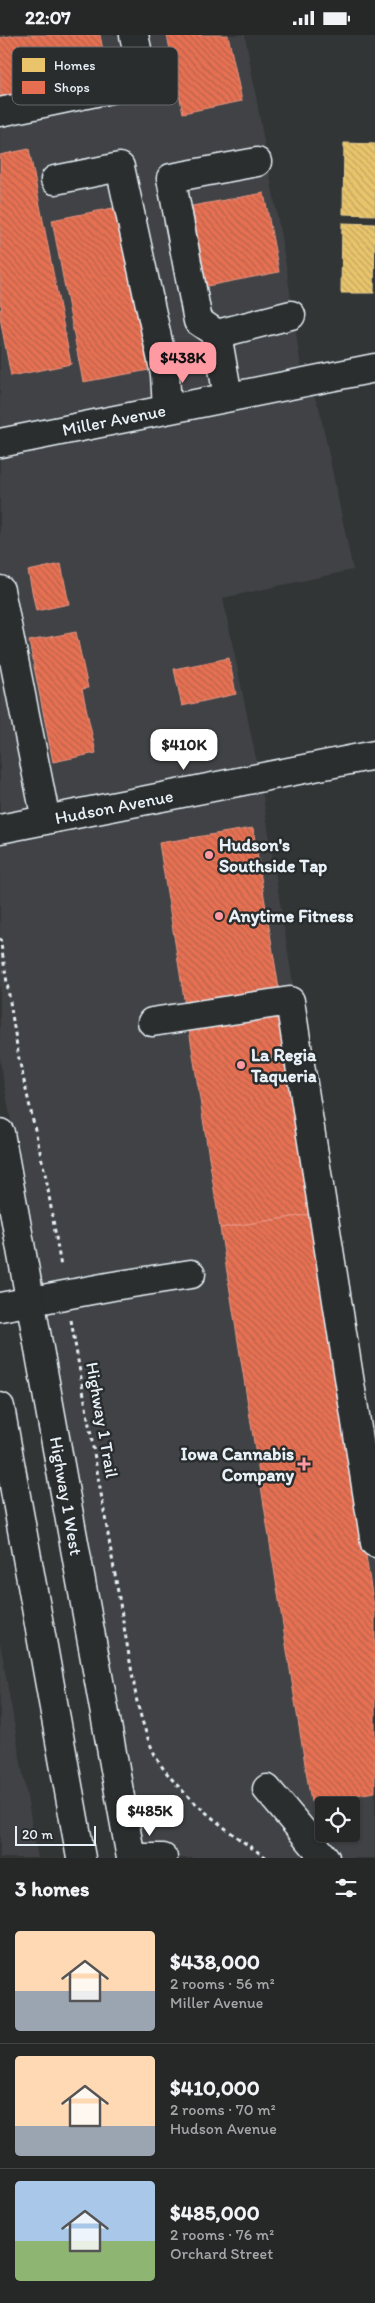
<!DOCTYPE html>
<html lang="en">
<head>
<meta charset="utf-8">
<style>
  :root { --surface:#262828; --page:#323434; --text:#f1f3f6; --muted:#a4a6a8; --line:#424445; --accent:#ff9aa2 }
  body { margin:0; font-family:Itim,sans-serif; background:var(--page); color:var(--text); height:100vh; display:flex; flex-direction:column; font-size:19px; white-space:nowrap }
  * { box-sizing:border-box; margin:0 }
  p { font-size:16px; color:var(--muted) }
  .icon { flex:none; width:28px; height:28px; fill:none; stroke:currentColor; stroke-width:2; stroke-linecap:round; stroke-linejoin:round }
  .map { position:relative; height:1823px; overflow:hidden }
  .sheet { display:flex; flex-direction:column; background:var(--surface); flex:1 }
  .sheet>* { flex:none }
  .tools { position:absolute; left:315px; top:1762px; display:grid; gap:10px }
  .tools a { display:grid; place-items:center; width:45px; height:45px; border-radius:5px; background:var(--surface); box-shadow:0 1px 4px #0004,0 0 0 1px var(--line); font-size:25px }
  .scale { position:absolute; left:15px; bottom:12px; width:81px; box-sizing:border-box; padding-left:5px; border:2px solid #e8f1f8; border-top:0; font-size:14px; line-height:18px; white-space:nowrap; color:#e8f1f8; -webkit-text-stroke:4px #2a2d2e; paint-order:stroke }
  .price { position:absolute; translate:-50% -42px; padding:0 11px; border-radius:10px; background:#fff; color:#222; font-size:16px; line-height:32px; filter:drop-shadow(0 1px 2px #0008) }
  .price::after { content:''; position:absolute; left:50%; top:30px; width:15px; height:11px; margin-left:-8px; background:inherit; clip-path:polygon(0 0,100% 0,50% 100%) }
  .price.on { background:var(--accent); color:#111 }
  ul { padding:0; list-style:none }
  li { display:flex; align-items:center; gap:15px; height:125px; padding:0 15px }
  li+li { border-top:1px solid var(--line) }
  li span { display:grid; place-items:center; flex:none; width:140px; height:100px; border-radius:5px; color:#555 }
  li>.icon { margin-inline-start:auto }
  span .icon { width:60px; height:60px; fill:#fffc; stroke-width:1 }
  li b { font-size:21px }
  h2 { display:flex; justify-content:space-between; align-items:center; height:60px; padding:0 15px; font-size:21px }
  .status { display:flex; justify-content:space-between; align-items:center; height:35px; padding:0 25px; background:var(--surface); direction:ltr }
  .status svg { height:14px; fill:currentColor }
  .map>svg:first-child { display:block }
  .built { fill:#3f4244; fill-rule:evenodd }
  .homes { fill:url(#homes-back-hatch); stroke:#e9d295 }
  .shops { fill:url(#shops-back-hatch); stroke:#e79683 }
  .lines { fill:none; stroke-linecap:round; stroke-linejoin:round }
  .minor-casing { stroke:#e8f1f8; stroke-width:31 }
  .major-casing { stroke:#e8f1f8; stroke-width:31 }
  .path { stroke:#e8f1f8; stroke-width:3; stroke-dasharray:4 4; stroke-linecap:butt }
  .minor { stroke:#2a2d2e; stroke-width:28 }
  .major { stroke:#2a2d2e; stroke-width:28 }
  .poi-dot { fill:#ff9aa2; stroke:#2a2d2e; stroke-width:2 }
  .labels { text-anchor:middle; dominant-baseline:central; stroke-width:5; stroke-linejoin:round; paint-order:stroke }
  .street-label { font-size:18px; fill:#e8f1f8; stroke:#2a2d2e }
  .poi-label { font-size:18px; font-weight:bold; fill:#e8f1f8; stroke:#2a2d2e; text-anchor:start }
  .key { fill:#2a2d2e; stroke:#63686b; stroke-width:1 }
  .key-label { font-size:14px; fill:#e8f1f8 }
</style>
</head>
<body>
<div class="status"><b>22:07</b><svg viewBox="0 0 49 12"><path d="M0 12V9h3v3zM5 12V6h3v6zM10 12V3h3v9zM15 12V0h3v12zM26 1h20v11H26zM47 4h2v5h-2z"/></svg></div>
<div class="map">
<svg width="375" height="1823" viewBox="0 0 375 1823">
  <defs>
    <pattern id="homes-back-hatch" width="6" height="6" patternUnits="userSpaceOnUse" patternTransform="scale(1.25)"><rect width="6" height="6" fill="#e9c46a"/><path d="M-1 5l2 2M0 0l6 6M5-1l2 2" fill="none" stroke="#c0a562"/></pattern>
    <pattern id="shops-back-hatch" width="6" height="6" patternUnits="userSpaceOnUse" patternTransform="scale(1.25)"><rect width="6" height="6" fill="#e76f51"/><path d="M-1 5l2 2M0 0l6 6M5-1l2 2" fill="none" stroke="#b7634f"/></pattern>
  </defs>
  <rect width="100%" height="100%" fill="#323536"/>
  <filter id="ink" filterUnits="userSpaceOnUse"><feTurbulence type="fractalNoise" baseFrequency=".02" numOctaves="2"/><feDisplacementMap in="SourceGraphic" scale="10" xChannelSelector="R" yChannelSelector="G"/><feConvolveMatrix kernelMatrix="1 2 1 2 8 2 1 2 1" color-interpolation-filters="sRGB"/></filter>
  <g filter="url(#ink)">
    <path class="built" d="M 0,0 L 245,0 L 287,236 L 301,332 L 319,372 L 353,535 L 223,563 L 260,743 L 375,1460 L 375,1823 L 145,1823 L 0,1026 ZM 324,1771 L 351,1771 L 351,1799 L 324,1799 Z
      M 0,1607 L 27,1762 L 38,1823 L 0,1823 Z"/>
    <path class="homes" d="M 344,108 L 375,109 L 375,180 L 343,179 Z
      M 342,188 L 375,189 L 374,258 L 341,258 Z"/>
    <path class="shops" d="M 15,0 L 100,0 L 109,45 L 0,67 L 0,3 Z
      M 167,0 L 228,0 L 242,66 L 183,78 Z
      M 29,114 L 71,329 L 11,341 L 0,283 L 0,274 L 2,274 L 0,268 L 0,120 Z
      M 264,158 L 279,237 L 207,251 L 192,171 Z
      M 118,172 L 149,335 L 83,347 L 52,185 Z
      M 61,529 L 69,569 L 36,576 L 28,536 Z
      M 76,597 L 88,653 L 82,654 L 96,718 L 53,727 L 29,606 Z
      M 229,623 L 236,659 L 182,671 L 174,634 Z
      M 253,793 L 279,954 L 185,970 L 159,808 Z
      M 280,980 L 312,1179 L 220,1193 L 189,994 Z
      M 312,1179 L 375,1578 L 375,1757 L 311,1767 L 220,1193 Z"/>
    <g class="lines">
      <defs>
        <path id="minor" d="M 0,77 L 144,47 L 134,0
          M 55,145 L 120,132 L 165,339 L 167,374
          M 217,299 L 198,286 L 171,143 L 257,127
          M 228,362 L 217,299 L 291,280
          M 0,408 L 375,333
          M 0,555 L 46,785
          M 0,794 L 375,720
          M 152,987 L 290,966 L 375,1508
          M 0,1272 L 113,1251 L 191,1239
          M 267,1754 L 325,1823
          M 136,1823 L 163,1823"/>
        <path id="major" d="M 0,1098 L 131,1823
          M 0,1372 L 81,1823"/>
      </defs>
      <use href="#minor" class="minor-casing"/>
      <use href="#major" class="major-casing"/>
      <path class="path" d="M 0,903 L 19,1024 L 46,1143 L 61,1232
        M 71,1285 L 137,1667 C 142,1686 147,1704 156,1722 C 175,1757 233,1801 267,1823"/>
      <use href="#minor" class="minor"/>
      <use href="#major" class="major"/>
    </g>
  </g>
  <g class="poi-dot">
    <circle cx="209" cy="820" r="5"/>
    <circle cx="219" cy="881" r="5"/>
    <circle cx="241" cy="1030" r="5"/>
    <path d="M301.5 1421.5h5v5h5v5h-5v5h-5v-5h-5v-5h5z"/>
  </g>
  <g class="labels">
    <g class="street-label">
      <text transform="translate(114 385) rotate(-11)">Miller Avenue</text>
      <text transform="translate(114 772) rotate(-11)">Hudson Avenue</text>
      <text transform="translate(102 1385) rotate(80)">Highway 1 Trail</text>
      <text transform="translate(66 1461) rotate(80)">Highway 1 West</text>
    </g>
    <g class="poi-label">
      <text x="219" y="810">Hudson's<tspan x="219" dy="21">Southside Tap</tspan></text>
      <text x="229" y="881">Anytime Fitness</text>
      <text x="251" y="1020">La Regia<tspan x="251" dy="21">Taqueria</tspan></text>
      <text x="294" y="1419" text-anchor="end">Iowa Cannabis<tspan x="294" dy="21">Company</tspan></text>
    </g>
  </g>
  <rect x="12" y="12" width="166" height="58" rx="8" class="key"/>
  <rect x="22" y="23" width="23" height="14" fill="#e9c46a"/>
  <rect x="22" y="46" width="23" height="13" fill="#e76f51"/>
  <g class="key-label">
    <text x="54" y="35">Homes</text>
    <text x="54" y="57">Shops</text>
  </g>
</svg>
<div class="tools">
<a><svg class="icon" aria-label="locate" viewBox="0 0 24 24"><circle cx="12" cy="12" r="6"/><path d="M12 2v4M12 18v4M2 12h4M18 12h4"/></svg></a>
</div>
<div class="scale">20 m</div>
<b class="price on" style="left:183px;top:349px">$438K</b>
<b class="price" style="left:184px;top:736px">$410K</b>
<b class="price" style="left:150px;top:1802px">$485K</b>
</div>
<section class="sheet">
<h2>3 homes<svg class="icon" aria-label="filters" viewBox="0 0 24 24"><path d="M4 7h16M4 17h16"/><circle cx="9" cy="7" r="2"/><circle cx="15" cy="17" r="2"/></svg></h2>
<ul>
<li><span style="background:linear-gradient(#ffd9b3 60%,#9aa5b1 0)"><svg class="icon" aria-label="home" viewBox="0 0 24 24"><path d="M3 11l9-7 9 7M6 9v11h12V9"/></svg></span><div><b>$438,000</b><p>2 rooms · 56 m²</p><p>Miller Avenue</p></div></li>
<li><span style="background:linear-gradient(#ffd9b3 70%,#9aa5b1 0)"><svg class="icon" aria-label="home" viewBox="0 0 24 24"><path d="M3 11l9-7 9 7M6 9v11h12V9"/></svg></span><div><b>$410,000</b><p>2 rooms · 70 m²</p><p>Hudson Avenue</p></div></li>
<li><span style="background:linear-gradient(#a9c7e8 60%,#8fb573 0)"><svg class="icon" aria-label="home" viewBox="0 0 24 24"><path d="M3 11l9-7 9 7M6 9v11h12V9"/></svg></span><div><b>$485,000</b><p>2 rooms · 76 m²</p><p>Orchard Street</p></div></li>
</ul>
</section>
</body>
</html>
